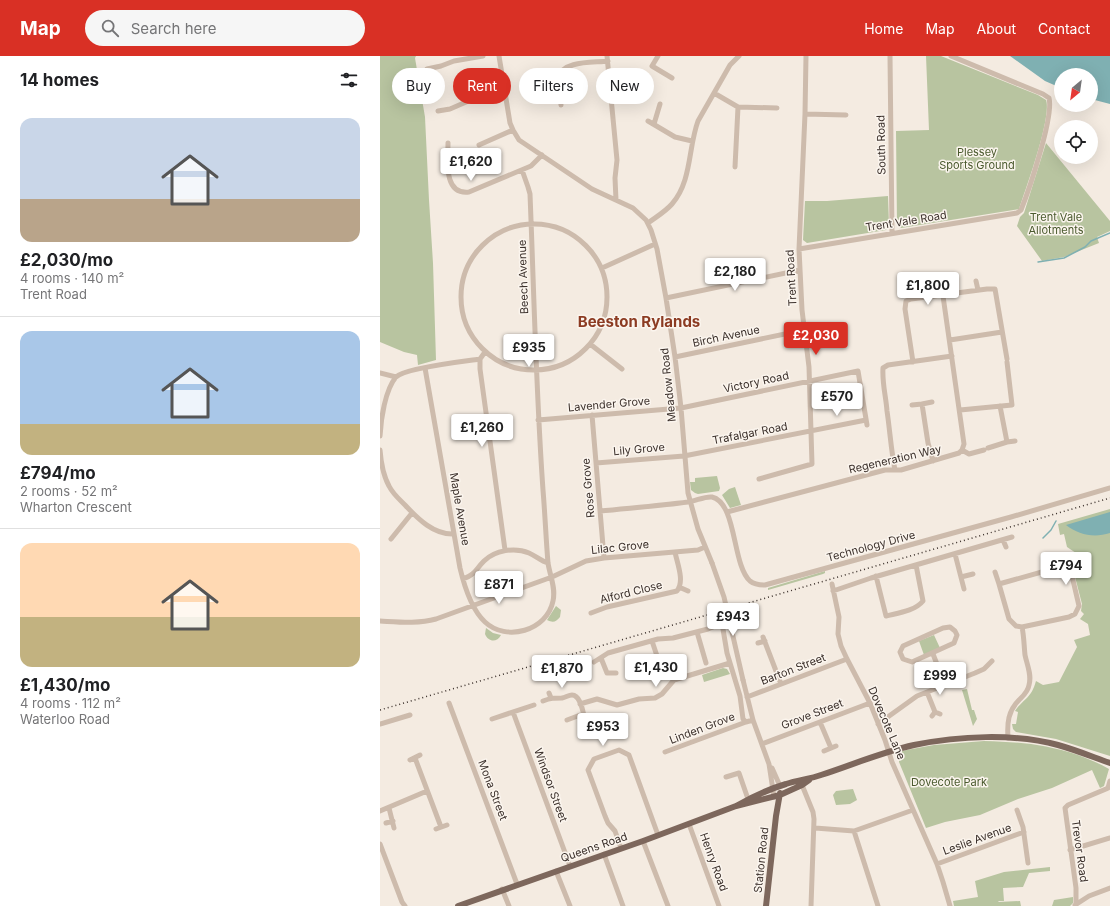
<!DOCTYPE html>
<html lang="en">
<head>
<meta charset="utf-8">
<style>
  :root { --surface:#fff; --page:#f6f6f6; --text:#202124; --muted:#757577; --line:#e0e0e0; --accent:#d93025 }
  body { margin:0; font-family:Inter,sans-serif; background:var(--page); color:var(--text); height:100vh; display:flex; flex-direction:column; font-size:15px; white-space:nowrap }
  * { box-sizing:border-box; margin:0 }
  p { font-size:13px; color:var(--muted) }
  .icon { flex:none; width:22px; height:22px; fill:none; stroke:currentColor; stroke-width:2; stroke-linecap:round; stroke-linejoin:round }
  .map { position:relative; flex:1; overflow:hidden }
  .sheet { display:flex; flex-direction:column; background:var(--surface); width:380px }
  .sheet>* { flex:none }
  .hud { position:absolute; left:12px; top:12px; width:380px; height:36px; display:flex; gap:8px }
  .needle { width:26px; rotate:209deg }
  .fabs { position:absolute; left:674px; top:12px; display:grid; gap:8px }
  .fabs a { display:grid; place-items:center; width:44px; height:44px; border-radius:50%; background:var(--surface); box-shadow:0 4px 16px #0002; font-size:20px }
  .price { position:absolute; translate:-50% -34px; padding:0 9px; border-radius:4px; background:#fff; color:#222; font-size:13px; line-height:26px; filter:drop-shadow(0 1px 2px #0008) }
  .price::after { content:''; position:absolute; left:50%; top:24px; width:12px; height:9px; margin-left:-6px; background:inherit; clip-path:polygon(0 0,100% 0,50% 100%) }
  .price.selected { background:var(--accent); color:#fff }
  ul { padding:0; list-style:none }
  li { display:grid; align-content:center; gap:8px; height:212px; padding:0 20px }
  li+li { border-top:1px solid var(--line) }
  li span { display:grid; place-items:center; height:124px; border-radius:12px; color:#555 }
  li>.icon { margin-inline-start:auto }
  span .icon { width:72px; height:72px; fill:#fffc; stroke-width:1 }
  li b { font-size:17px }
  h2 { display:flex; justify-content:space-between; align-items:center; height:48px; padding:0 20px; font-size:17px }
  .pill { padding:0 14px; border-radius:18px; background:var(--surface); box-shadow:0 4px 16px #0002; font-size:14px; line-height:36px }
  .pill.selected { background:var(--accent); color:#fff }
  header { display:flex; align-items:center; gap:24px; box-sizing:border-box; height:56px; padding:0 20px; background:var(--accent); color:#fff }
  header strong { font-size:19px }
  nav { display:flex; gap:22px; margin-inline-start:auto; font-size:14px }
  .search { width:280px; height:36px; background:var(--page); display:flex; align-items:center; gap:10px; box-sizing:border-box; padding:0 14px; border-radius:22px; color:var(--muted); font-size:15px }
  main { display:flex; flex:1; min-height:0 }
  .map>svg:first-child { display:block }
  .green { fill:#b8c4a0 }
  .water { fill:#7fb0b2 }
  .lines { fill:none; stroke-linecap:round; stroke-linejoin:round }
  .stream { stroke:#7fb0b2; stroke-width:1.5 }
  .minor { stroke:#cdbbac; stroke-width:5 }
  .major { stroke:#7d675c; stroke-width:6 }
  .rail { stroke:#3b302b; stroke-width:1.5; stroke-dasharray:1 3; stroke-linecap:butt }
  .minor-bridge { stroke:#cdbbac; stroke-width:5 }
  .labels { text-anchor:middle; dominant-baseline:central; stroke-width:3; stroke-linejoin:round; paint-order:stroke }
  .street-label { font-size:11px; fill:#3b302b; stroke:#fbf5ee }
  .park-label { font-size:11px; fill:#4a5a2e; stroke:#fbf5ee }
  .district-label { font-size:15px; font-weight:bold; fill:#8c3b22; stroke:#fbf5ee }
</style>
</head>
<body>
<header>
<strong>Map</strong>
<div class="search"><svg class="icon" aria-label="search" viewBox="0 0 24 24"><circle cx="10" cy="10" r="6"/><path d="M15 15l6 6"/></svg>Search here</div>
<nav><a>Home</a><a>Map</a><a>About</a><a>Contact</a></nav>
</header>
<main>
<section class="sheet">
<h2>14 homes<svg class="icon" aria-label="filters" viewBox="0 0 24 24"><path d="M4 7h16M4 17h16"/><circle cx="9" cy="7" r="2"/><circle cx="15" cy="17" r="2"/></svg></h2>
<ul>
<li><span style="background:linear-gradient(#c9d6e8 65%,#b9a48a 0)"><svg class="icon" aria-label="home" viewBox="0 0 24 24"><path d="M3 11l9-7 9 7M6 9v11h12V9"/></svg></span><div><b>£2,030/mo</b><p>4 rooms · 140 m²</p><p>Trent Road</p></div></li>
<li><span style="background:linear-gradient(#a9c7e8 75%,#c2b280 0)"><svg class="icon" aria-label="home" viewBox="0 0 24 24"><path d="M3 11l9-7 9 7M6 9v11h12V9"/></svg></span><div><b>£794/mo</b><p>2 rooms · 52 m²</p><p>Wharton Crescent</p></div></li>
<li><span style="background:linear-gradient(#ffd9b3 60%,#c2b280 0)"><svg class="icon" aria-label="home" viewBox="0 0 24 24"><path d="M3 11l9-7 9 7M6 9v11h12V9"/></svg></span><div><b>£1,430/mo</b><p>4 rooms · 112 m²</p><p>Waterloo Road</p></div></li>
</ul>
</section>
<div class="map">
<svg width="730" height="850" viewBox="0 0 730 850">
  <rect width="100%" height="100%" fill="#f4ebe1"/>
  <path class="green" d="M 0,0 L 36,0 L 35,2 L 45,61 L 49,144 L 53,207 L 56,304 L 38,309 L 37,299 L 24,296 L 0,286 Z
    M 546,0 L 561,0 L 658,39 L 666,44 C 672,61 646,132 639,153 L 521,172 L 517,169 L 516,75 L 549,74 Z
    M 666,87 L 730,165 L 730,175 L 717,181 L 719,187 L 684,201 L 662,205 L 637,170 L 640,161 L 644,157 Z
    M 508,140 L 509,169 L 506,174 L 427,187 L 423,184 L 425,145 L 447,145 Z
    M 337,420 L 340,432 L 339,435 L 318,438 L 315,437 L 311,434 L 310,426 L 315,426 L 315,422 Z
    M 355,431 L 361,449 L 350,452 L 342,439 L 349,433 Z
    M 730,453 L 730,700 L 676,683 L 636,676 L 633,673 L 632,668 L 636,668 L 638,656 L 635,655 C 644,642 651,643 656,625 L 663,629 L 679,626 L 697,591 L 694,584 L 710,579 L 708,568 L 700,563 L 704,558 L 701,555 L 702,548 L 694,517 L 701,515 L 696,497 L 687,491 L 684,478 L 680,479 L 678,468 Z
    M 445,515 L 445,517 L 443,518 L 388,534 L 388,532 Z
    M 176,550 L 181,554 L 180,561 C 176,566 173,567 167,564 Z
    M 106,572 L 113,577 L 121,579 C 117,587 108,586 105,578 Z
    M 554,579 L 560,592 L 544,599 L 539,585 Z
    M 343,612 L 347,613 L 350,618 L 324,626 L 322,619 Z
    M 587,633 L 592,654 L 594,654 L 597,663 L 593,670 L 582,634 Z
    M 604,685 C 639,686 664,688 698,699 C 708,703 719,707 729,713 L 724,730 L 720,732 L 712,714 L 672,732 L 638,743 L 600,759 L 565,766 L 546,772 L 519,706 L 519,698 L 521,695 L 554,689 Z
    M 473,733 L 477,744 L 470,748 L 456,749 L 453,739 L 456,735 Z
    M 670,811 L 670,815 L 649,817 L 643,831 L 623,832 L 624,845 L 619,845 L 618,846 L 640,845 L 641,850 L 574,850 L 573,845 L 598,841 L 595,825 L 624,816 Z
    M 693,841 L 693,847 L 690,850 L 672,850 L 674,844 Z"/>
  <path class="water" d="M 630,0 L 730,0 L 730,48 L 711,43 L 711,19 L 681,19 L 681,32 L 665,25 Z
    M 730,456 L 730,477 C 714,482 699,479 686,469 Z"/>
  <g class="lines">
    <path class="stream" d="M 658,206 L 684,202 L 705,191 L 711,185 L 730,177
      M 663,482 L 671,474 L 676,465"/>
    <path class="minor" d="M 119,0 L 130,67 L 133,74 L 139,84 L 212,133 L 253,152 L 266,164 L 271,174 L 277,193 L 286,242 L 295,301 L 301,352 L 308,437 L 318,473 L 332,507
      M 227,0 L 237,104 L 235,122 L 236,144
      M 278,0 L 272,10 L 292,22
      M 510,0 L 512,177
      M 47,13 L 61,10 L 74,5 L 103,0
      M 334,37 L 358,51 L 355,111
      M 181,49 C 180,40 177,29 179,21 C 183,4 214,7 228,5
      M 358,51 L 397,52
      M 58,55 L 70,53 L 93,43 L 125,36
      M 425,58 L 466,59
      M 268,65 L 295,81 L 312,85
      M 274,68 L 280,48
      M 68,87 C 68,104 63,139 89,136 L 151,110 L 162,99
      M 99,89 L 133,74
      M 268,167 C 276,161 285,156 292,148 C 312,125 308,92 318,65 L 350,9 L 359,0
      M81 241a73 73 0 1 1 146 0a73 73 0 1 1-146 0Z
      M 419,193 L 637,157 L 641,154 C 649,134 674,60 669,42 L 663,38 L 571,0
      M 222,212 L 275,188
      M 596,225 L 598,234
      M 286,242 L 420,214
      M 570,284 L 622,276
      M 210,288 L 242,313
      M 105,296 L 100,303 L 100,313 L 125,494
      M 295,301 L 424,274
      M 533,306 L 525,253 L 526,245 L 531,243 L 607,233 L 615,233 L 627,303
      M 45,312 L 80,512 C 84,529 92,554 105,566 C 126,586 167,575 173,545 C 176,532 170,520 168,507 C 166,483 165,458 163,434 C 156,336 154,237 150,138 L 148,131 L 142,114
      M 0,317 L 16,321
      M 552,346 L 542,348 L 548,387 L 553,405
      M 532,349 L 542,348
      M 620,350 L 627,386 L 635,385
      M 580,354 L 632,349 L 627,306
      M 212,359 L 224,502
      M 158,364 L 301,352 L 478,315 L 487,369
      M 0,380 C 1,363 5,334 16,321 C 24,312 86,305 100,303
      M 608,392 L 627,386
      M 0,394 C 1,407 3,419 9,430 C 13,438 19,443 25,449 C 38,463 54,479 74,478
      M 582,394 L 589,398 L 604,394
      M 216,407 L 304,400 L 486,364
      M 515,414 C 511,394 510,375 507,355 C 506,341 502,327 503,312 L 508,309 L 572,300
      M 379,423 L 432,408 L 429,311 L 422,254 L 419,193 L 425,58 L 426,0
      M 220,455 C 249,452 279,450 308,446 C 316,445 325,440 332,441 C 357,447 352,509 370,525 C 375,529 380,529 385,529 L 631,461 L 730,432
      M 347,456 L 505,414 L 521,414 L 579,397 L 582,394 L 584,388 L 563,240
      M 11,483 L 32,457
      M 623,484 L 626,491
      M 575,498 L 584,533
      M 615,516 L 619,528 L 629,563 L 636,570 L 642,571 L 689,561 L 695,558 L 699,550 L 692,520 C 689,513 684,511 676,512 L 619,528
      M 496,520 L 506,560 C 518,557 535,555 543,545 L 536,509
      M 581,521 L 593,518
      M 83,523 C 96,518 95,514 104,505 C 115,494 135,491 149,497 C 156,500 161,505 168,507
      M 452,528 L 459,561 L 458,578 L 461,590 L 467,603 L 490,647 L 505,684 L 512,706 L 557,808 L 563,826 L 570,850
      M 299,531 L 308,535
      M 453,535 L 491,522 L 632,481
      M 211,557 L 227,551 L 297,535 C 305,525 297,507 295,496
      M 0,565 C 19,566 38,568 56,563 L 172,521 L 206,505 L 224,502 L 318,494 L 325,491
      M 570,571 L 575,575 L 577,579 L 574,587 L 532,606 L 523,603 L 520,596 L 523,590 L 563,572 Z
      M 317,576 L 326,607
      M 383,581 L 401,628
      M 272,585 L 284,621
      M 378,587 L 385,585
      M 553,598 L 565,629
      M 221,602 L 227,617 L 236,617
      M 214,606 L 228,597 L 278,583 L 293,582 L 328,573 L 342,567 L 347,597 L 360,640 L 363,663 L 366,666 L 373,664
      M 363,624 L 373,664 L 389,708 L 394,741
      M 547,636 L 555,656
      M 169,637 L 171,642
      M 367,641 L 467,603
      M 163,645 C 171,642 174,642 182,642 C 186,641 189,639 192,639 C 201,639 203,657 205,664
      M 69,647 L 137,828
      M 200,648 L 217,643 L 237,649 L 259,643 L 275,642 L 282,638 L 294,624 L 350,607
      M 133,656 L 190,810
      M 552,660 L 555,656 L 560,658
      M 112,663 L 154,649
      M 187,664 L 203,658
      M 440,666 L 451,692
      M 0,668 L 30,659
      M 498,668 L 537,640 L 595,617 L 604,613 L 612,605
      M 628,682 C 627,667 628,655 639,644 C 643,640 648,636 649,629 C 652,619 647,609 645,599 C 644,590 644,580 642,571
      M 382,688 L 490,647
      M 444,695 L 456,690
      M 285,696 L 366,666
      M 35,702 L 61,771
      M 30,704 L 40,699
      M 392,712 L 400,730
      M 346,721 L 359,717 L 368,743
      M 422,729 L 433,756 L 434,763 L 431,850
      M 9,752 L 14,772
      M 637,754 L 643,771 L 648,807
      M 0,755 L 47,735
      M 6,767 L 13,765
      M 309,768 L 339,850
      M 435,772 L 474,775 L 533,754
      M 56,773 L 67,769
      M 474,775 L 498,850
      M 263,785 L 288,850
      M 0,788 L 22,846 L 25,850
      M 241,792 L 235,775 L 228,767 L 225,760 L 208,714 L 214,703 L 239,694 L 249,699 L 278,779
      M 690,794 L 730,782
      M 224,798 L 243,850
      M 557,808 L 644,776
      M 176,815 L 190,850
      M 122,833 L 129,850
      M 696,848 L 696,832 L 685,752 L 688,749 L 726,733 L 728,732 L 730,725
      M 695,849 L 709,840 L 730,832"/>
    <path class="major" d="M 356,750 C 372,741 389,733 406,728 C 418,724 430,723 441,719 C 472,709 502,696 534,689 C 578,680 634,677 678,689 C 696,694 713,701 730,707
      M 78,850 L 263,785 L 356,750 L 400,739 L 422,729 L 429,724
      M 386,850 L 396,760 L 400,737"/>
    <path class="rail" d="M 0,654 L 730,442"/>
    <path class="minor-bridge" d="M 332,507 L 344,541 L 363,624"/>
  </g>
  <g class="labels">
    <g class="street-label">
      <text transform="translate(501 89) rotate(-91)">South Road</text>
      <text transform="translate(526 165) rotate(-9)">Trent Vale Road</text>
      <text transform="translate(143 221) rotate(-92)">Beech Avenue</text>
      <text transform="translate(411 222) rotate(-93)">Trent Road</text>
      <text transform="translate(346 280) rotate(-12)">Birch Avenue</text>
      <text transform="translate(376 326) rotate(-12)">Victory Road</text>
      <text transform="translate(288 329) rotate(-96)">Meadow Road</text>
      <text transform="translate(229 348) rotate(-5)">Lavender Grove</text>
      <text transform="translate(370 377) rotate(-11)">Trafalgar Road</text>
      <text transform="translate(259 393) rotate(-5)">Lily Grove</text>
      <text transform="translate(515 403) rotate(-13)">Regeneration Way</text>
      <text transform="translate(208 432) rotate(-95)">Rose Grove</text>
      <text transform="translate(80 453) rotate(80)">Maple Avenue</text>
      <text transform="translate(491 490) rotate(-15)">Technology Drive</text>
      <text transform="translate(240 491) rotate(-6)">Lilac Grove</text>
      <text transform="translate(251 536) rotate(-14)">Alford Close</text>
      <text transform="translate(413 613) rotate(-21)">Barton Street</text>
      <text transform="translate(432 658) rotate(-21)">Grove Street</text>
      <text transform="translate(507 667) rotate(67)">Dovecote Lane</text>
      <text transform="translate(322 672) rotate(-21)">Linden Grove</text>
      <text transform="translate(171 729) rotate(70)">Windsor Street</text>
      <text transform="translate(113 734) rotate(69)">Mona Street</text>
      <text transform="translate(597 783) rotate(-20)">Leslie Avenue</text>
      <text transform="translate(214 791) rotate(-19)">Queens Road</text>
      <text transform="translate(700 795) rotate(82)">Trevor Road</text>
      <text transform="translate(381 804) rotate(-84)">Station Road</text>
      <text transform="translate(334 806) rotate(70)">Henry Road</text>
    </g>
    <g class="park-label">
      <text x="597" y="96">Plessey<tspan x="597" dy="13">Sports Ground</tspan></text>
      <text x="676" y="161">Trent Vale<tspan x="676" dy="13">Allotments</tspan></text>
      <text x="569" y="726">Dovecote Park</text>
    </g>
    <g class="district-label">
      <text x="259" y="265">Beeston Rylands</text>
    </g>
  </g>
</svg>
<div class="fabs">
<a><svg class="needle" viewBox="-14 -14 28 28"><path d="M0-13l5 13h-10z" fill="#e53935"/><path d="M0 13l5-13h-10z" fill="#757577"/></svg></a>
<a><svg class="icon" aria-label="locate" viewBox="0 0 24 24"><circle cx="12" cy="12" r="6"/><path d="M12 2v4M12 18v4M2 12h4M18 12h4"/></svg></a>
</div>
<b class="price" style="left:91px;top:126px">£1,620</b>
<b class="price" style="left:355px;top:236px">£2,180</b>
<b class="price" style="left:548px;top:250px">£1,800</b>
<b class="price selected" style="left:436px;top:300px">£2,030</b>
<b class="price" style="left:149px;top:312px">£935</b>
<b class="price" style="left:457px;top:361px">£570</b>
<b class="price" style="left:102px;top:392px">£1,260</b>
<b class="price" style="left:686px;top:530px">£794</b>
<b class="price" style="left:119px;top:549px">£871</b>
<b class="price" style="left:353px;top:581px">£943</b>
<b class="price" style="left:276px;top:632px">£1,430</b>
<b class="price" style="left:182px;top:633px">£1,870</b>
<b class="price" style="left:560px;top:640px">£999</b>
<b class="price" style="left:223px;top:691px">£953</b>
<div class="hud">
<a class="pill">Buy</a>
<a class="pill selected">Rent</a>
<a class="pill">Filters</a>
<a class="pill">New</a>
</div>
</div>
</main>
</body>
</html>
